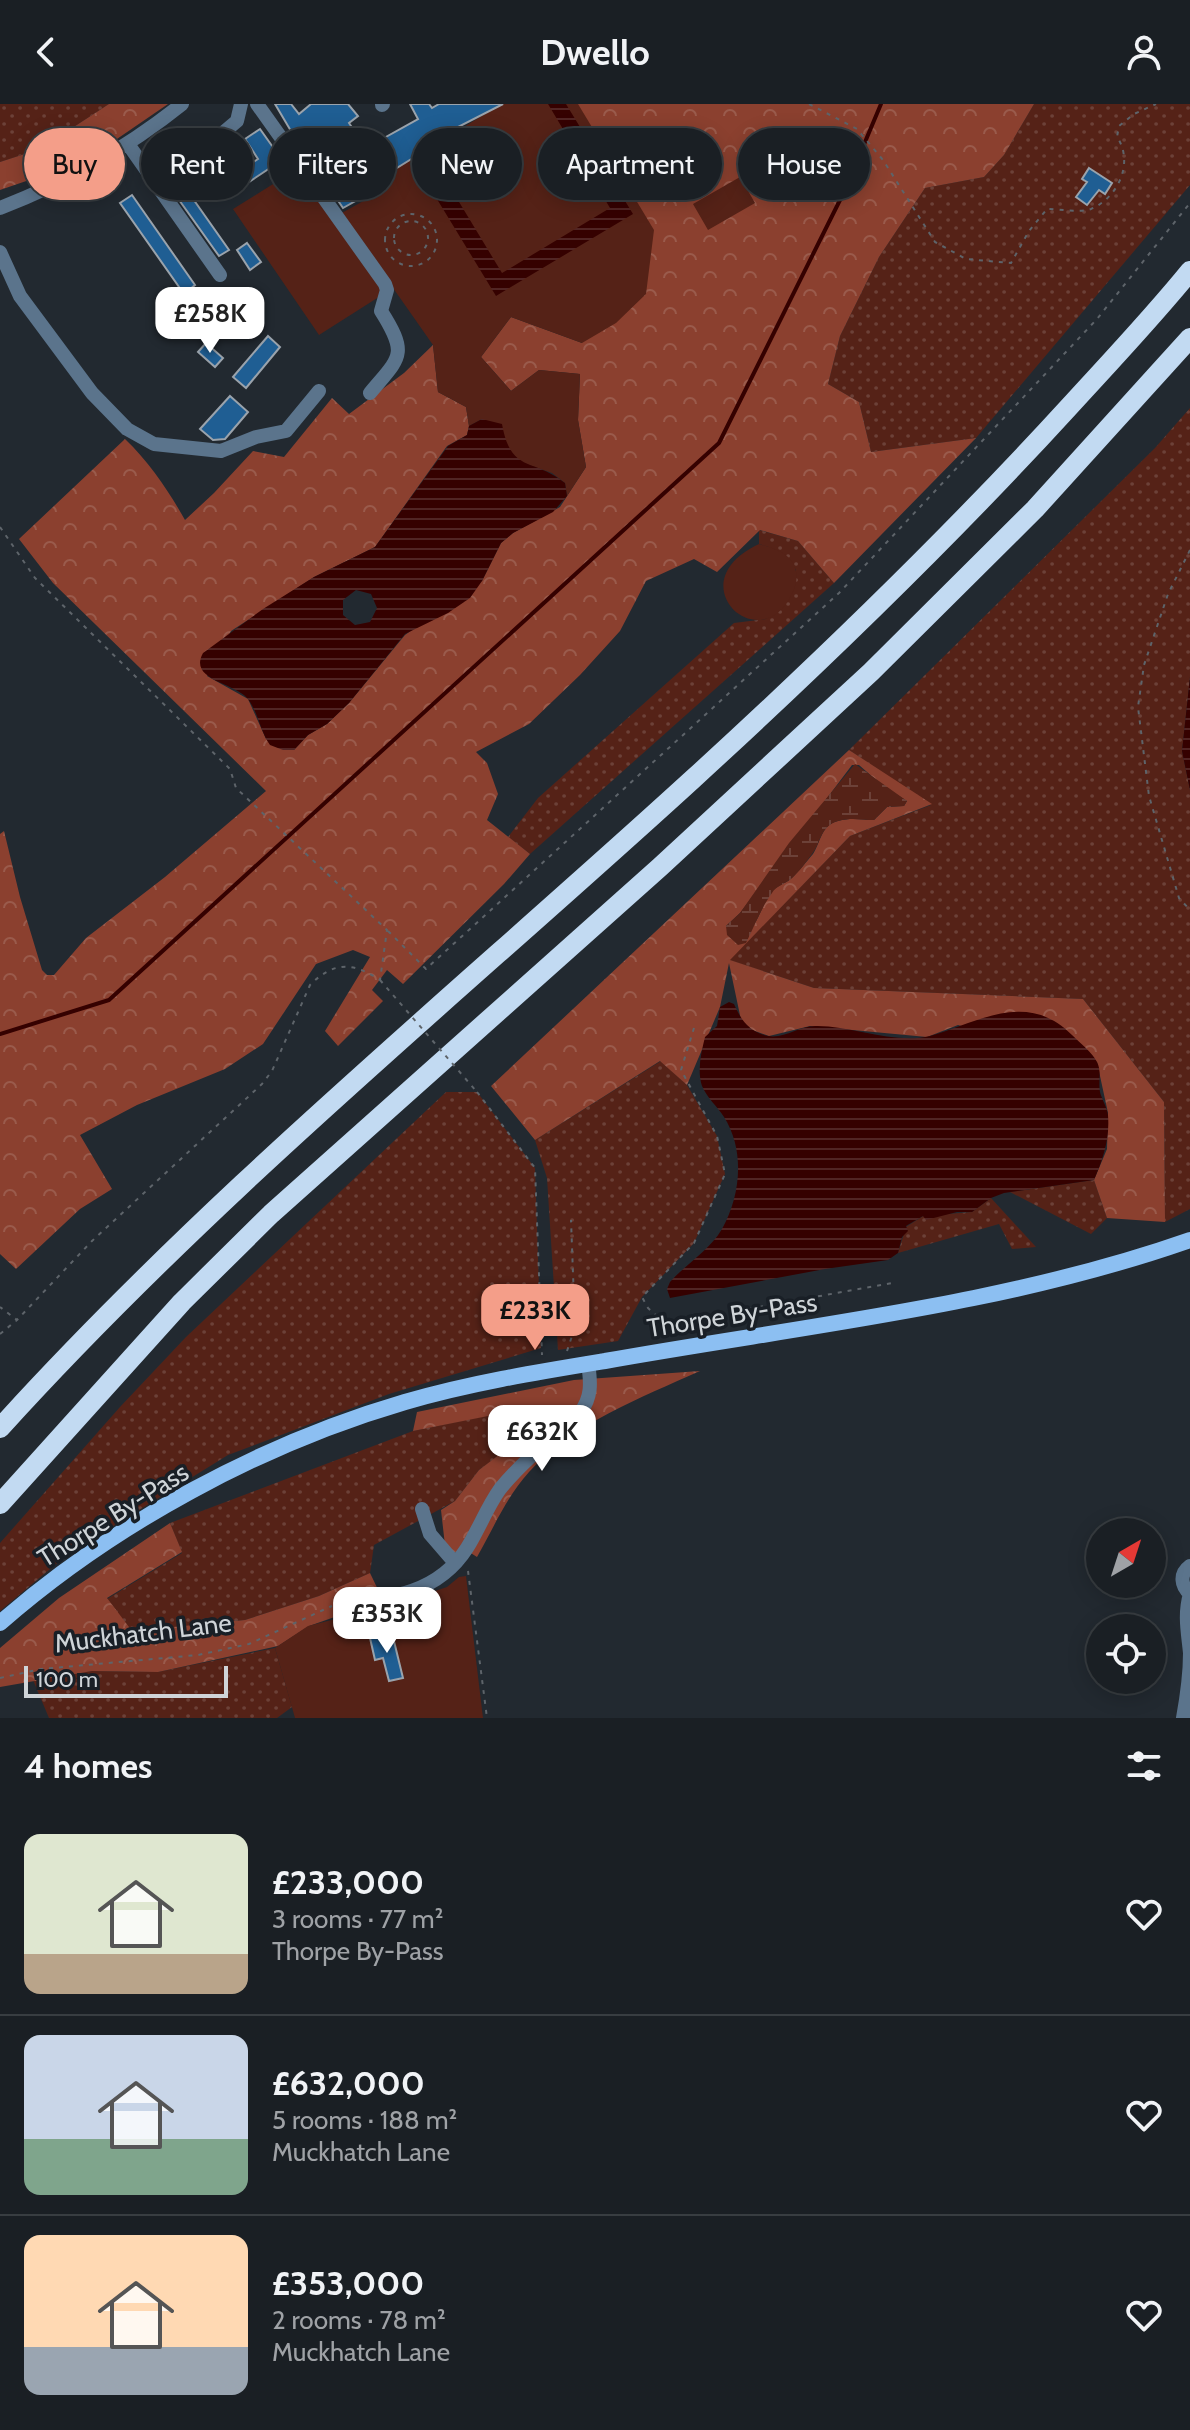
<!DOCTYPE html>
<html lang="en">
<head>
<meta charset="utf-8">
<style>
  :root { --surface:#1a1f24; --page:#272c31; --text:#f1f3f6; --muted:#9fa2a6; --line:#383d41; --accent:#f49e89 }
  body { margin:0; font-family:Cabin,sans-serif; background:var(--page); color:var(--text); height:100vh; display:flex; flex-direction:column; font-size:30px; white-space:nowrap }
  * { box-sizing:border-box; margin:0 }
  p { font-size:26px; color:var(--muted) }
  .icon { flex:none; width:44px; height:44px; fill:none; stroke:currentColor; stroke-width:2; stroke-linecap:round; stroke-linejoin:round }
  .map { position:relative; height:1614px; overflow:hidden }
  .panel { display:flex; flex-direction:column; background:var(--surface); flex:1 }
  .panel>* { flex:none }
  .guide { position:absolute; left:24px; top:24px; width:1142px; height:72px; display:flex; gap:16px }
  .needle { width:52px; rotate:39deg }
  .tools { position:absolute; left:1086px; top:1414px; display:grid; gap:16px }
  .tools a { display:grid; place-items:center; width:80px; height:80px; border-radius:50%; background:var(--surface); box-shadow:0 4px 20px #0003,0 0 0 2px var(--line); font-size:40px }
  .scale { position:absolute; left:24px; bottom:20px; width:204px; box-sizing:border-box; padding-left:8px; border:4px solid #cfd4d8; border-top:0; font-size:22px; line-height:28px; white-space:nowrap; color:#cfd4d8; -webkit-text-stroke:6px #191f26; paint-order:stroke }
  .price { position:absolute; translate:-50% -68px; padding:0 18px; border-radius:16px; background:#fff; color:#222; font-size:26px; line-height:52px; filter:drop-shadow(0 2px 4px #0008) }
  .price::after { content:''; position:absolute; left:50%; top:48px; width:24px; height:18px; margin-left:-12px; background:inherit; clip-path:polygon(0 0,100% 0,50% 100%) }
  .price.current { background:var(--accent); color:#111 }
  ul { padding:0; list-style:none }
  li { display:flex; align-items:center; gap:24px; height:200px; padding:0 24px }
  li+li { border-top:2px solid var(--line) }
  li span { display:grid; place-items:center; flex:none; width:224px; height:160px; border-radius:16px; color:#555 }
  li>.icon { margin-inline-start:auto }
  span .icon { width:96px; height:96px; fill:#fffc; stroke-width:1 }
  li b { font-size:34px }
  h2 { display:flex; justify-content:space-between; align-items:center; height:96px; padding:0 24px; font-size:34px }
  .tag { padding:0 28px; border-radius:36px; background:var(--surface); box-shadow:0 4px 20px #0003,0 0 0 2px var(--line); font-size:28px; line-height:72px }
  .tag.current { background:var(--accent); color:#111 }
  header { display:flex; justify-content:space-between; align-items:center; height:104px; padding:0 24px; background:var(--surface); font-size:36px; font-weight:700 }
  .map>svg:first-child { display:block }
  .grass { fill:url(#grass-dots) }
  .forest { fill:url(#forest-crowns); fill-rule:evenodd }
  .wetland { fill:url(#wetland-marsh) }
  .garden { fill:#552217 }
  .water { fill:url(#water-rules); fill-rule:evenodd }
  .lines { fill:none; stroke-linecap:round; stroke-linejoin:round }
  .stream { stroke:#350100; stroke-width:4 }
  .building { fill:#1f5e93; stroke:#9aa3ac; stroke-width:2 }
  .path { stroke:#5e646a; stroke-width:2; stroke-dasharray:4 6; stroke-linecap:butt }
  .minor { stroke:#5b748c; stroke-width:14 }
  .major { stroke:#8cbff2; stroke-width:16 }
  .highway { stroke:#c2daf2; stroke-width:20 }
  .path-bridge { stroke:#5e646a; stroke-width:2; stroke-dasharray:4 6; stroke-linecap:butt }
  .labels { text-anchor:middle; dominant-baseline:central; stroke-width:7; stroke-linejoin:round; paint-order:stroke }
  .street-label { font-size:26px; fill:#cfd4d8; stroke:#191f26 }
</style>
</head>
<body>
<header><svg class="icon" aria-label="back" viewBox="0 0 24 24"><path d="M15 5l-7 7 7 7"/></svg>Dwello<svg class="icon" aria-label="person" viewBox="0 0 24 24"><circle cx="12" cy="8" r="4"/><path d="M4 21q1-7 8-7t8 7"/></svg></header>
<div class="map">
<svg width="1190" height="1614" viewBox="0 0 1190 1614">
  <defs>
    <pattern id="grass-dots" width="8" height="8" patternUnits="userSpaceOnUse" patternTransform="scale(2)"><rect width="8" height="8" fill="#552217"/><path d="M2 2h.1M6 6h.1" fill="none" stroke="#6c4138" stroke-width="1.8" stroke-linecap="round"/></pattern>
    <pattern id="forest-crowns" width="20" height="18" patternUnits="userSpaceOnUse" patternTransform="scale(2)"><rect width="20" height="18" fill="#8b402f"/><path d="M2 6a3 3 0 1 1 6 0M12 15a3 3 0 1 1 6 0" fill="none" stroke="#9a5b4c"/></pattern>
    <pattern id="wetland-marsh" width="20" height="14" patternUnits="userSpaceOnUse" patternTransform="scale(2)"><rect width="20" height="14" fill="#552217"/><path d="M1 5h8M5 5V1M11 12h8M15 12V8" fill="none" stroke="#6c4138"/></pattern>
    <pattern id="water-rules" width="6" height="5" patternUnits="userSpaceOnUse" patternTransform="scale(2)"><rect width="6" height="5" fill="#350100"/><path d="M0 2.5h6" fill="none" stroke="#512524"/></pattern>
  </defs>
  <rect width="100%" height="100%" fill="#222930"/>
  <path class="grass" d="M 0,0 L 109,0 L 40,45 L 0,58 Z
    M 1034,0 L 1190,0 L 1190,81 L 976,334 L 871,348 L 859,298 L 828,280 L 840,232 L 879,153 L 925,84 L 984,73 L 1004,51 Z
    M 1190,304 L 1190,573 L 1182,647 L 1190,686 L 1190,1105 L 1165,1118 L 1164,998 L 1083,895 L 814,884 L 729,856 L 850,732 L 931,701 L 849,646 L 1155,344 Z
    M 759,426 L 798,437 L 834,479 L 530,750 L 508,733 L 538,694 L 734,519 L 766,515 L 796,466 C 787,450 776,445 759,440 Z
    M 661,957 L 687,981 L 717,1032 L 725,1070 L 694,1139 L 642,1193 L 618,1237 L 558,1246 L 547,1074 L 535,1036 Z
    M 446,988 L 477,988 L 535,1064 L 541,1244 L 389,1290 L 228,1351 L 68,1450 L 0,1507 L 0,1439 L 120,1303 L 186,1233 Z
    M 1094,1076 L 1107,1114 L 1091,1130 L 1010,1088 Z
    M 991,1094 L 1036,1143 L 1012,1145 L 999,1120 L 898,1149 L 906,1123 L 923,1112 L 972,1108 Z
    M 494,1310 L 509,1344 L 479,1366 L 455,1397 L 374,1441 L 370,1469 L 319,1492 L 245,1516 L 131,1528 L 107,1495 L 182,1449 L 170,1419 L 413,1327 Z
    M 275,1544 L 292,1603 L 277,1614 L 49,1614 L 33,1576 L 92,1567 L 158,1568 Z"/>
  <path class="forest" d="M 109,0 L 168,0 L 114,37 L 35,74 L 0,86 L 0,58 L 40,45 Z
    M 578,0 L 1034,0 L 1004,51 L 984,73 L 925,84 L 879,153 L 840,232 L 828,280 L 859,298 L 871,348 L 976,334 L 834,479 L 798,437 L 760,426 L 717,468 L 694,455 L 646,477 L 620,527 L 580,571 L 529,620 L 476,648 L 487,659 L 498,690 L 487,716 L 530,750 L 504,780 L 403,880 L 387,866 L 372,886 L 383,897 L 338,942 L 325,927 L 370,853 L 353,846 L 316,860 L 263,940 L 225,965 L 137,1001 L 80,1031 L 112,1085 L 80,1105 L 16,1165 L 0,1150 L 0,730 L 4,727 L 20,793 L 42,866 L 47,871 L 54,871 L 86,834 L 165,773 L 266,687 L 53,479 L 19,435 L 125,335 C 150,359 168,386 185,416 L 214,389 L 253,347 L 284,353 L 332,294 L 349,310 L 404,269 L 433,241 L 438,288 L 466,303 L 469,322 L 467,331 L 447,342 L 375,443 L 314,473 L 231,527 L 207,572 L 248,595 L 266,635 L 294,646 L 308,631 L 327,620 L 349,599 L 405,531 L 482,477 L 501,439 L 513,429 L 560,403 L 586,363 L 578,316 L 580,270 L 539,266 L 511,287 L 481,253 L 511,213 L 582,239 Z
    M 849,646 L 932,700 L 850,732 L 730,856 L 814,884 L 1083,895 L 1164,998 L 1165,1118 L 1107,1114 L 1094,1076 L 1107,1045 L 1108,1009 L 1097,958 L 958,921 L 927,933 L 810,922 L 769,932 L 752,926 L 741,916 L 729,859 L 720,903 L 687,981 L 660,957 L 535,1036 L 491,982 ZM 852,661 L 859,661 L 883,682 L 907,697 L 904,702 L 887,703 L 874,716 C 861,716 853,713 838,717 C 821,721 821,738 813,750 C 807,757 799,767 793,773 C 787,779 778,781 772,787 C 763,799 760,813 751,825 L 726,822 L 740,809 Z
    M 700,1267 C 640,1294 574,1319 529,1368 C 507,1392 493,1425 477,1453 L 466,1446 L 446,1450 L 441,1406 L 455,1397 L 479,1366 L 508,1344 L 493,1311 L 413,1327 L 417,1308 L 574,1276 Z
    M 170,1419 L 182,1448 L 107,1494 L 132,1527 L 245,1516 L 319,1492 L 370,1469 L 383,1496 L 309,1522 L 278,1542 L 158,1568 L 92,1567 L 0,1583 L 0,1544 L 59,1494 Z"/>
  <path class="wetland" d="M 855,660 L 907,697 L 904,702 L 887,703 L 874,716 C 861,716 851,713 838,717 C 820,722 821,739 812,750 C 806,758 799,768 792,774 C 785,780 776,782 772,789 C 761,804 754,823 746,839 L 738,841 L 727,831 L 726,822 L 740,809 L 789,739 Z"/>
  <path class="garden" d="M 501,0 L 578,0 L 654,126 L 646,190 L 616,219 L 582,239 L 511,213 L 481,253 L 511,287 L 539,266 L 580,270 L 578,316 L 586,363 L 567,392 L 565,379 L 552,369 L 520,358 L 482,315 L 469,322 L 466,303 L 438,288 L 433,241 L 393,184 L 319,231 L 233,105 L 305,60 L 340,110 L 383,86 L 378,76 Z
    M 740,73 L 755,99 L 708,126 L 693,100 Z
    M 759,440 C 773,444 794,450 796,468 C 798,479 793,488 788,497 C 754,551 679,477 759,440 Z
    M 466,1472 L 483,1614 L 295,1614 L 275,1544 L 308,1522 L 402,1498 L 447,1483 L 459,1473 Z"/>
  <path class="water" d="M 548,0 L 566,0 L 633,110 L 496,192 L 429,82 L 444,73 L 502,169 L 610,104 Z
    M 482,315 L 502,320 C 511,370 533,353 565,379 L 567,392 L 553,408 L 513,429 L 501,439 L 482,477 L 470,494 L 448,509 L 405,530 L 349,599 L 327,620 L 308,631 L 294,646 L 283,646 L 270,641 C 260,627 258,607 247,594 C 234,579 188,576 203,549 L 263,505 L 314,473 L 375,443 L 448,342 L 467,331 L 469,322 ZM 356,486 L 371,490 L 377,504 L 370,518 L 355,521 L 343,511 L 343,496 Z
    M 1190,573 L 1190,686 L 1182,647 Z
    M 729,898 L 734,900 C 741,916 749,928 768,932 C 784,935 799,922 815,922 C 851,921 895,941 930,932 C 979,918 1027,886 1072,931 C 1080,939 1092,948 1097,958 C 1102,968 1098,978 1100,988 C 1102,996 1107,1003 1108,1011 C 1110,1035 1103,1055 1094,1076 L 1004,1089 L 991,1094 L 972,1108 L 957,1108 L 926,1116 L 923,1112 L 906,1122 L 908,1127 L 902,1133 L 898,1149 L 888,1156 L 825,1165 L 670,1194 L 667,1185 L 670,1178 C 687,1159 709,1147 722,1125 C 741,1091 745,1046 724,1013 C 717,1002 707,994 702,982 C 697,967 701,949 705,933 L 717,922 L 720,903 Z"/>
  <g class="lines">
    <path class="stream" d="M 0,930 L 109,896 L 719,339 L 844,88 L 881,0"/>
  </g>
  <path class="building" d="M 275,0 L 291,0 L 299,10 L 311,0 L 348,0 L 358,12 L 349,19 L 366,44 L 418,15 L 410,0 L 429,0 L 432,4 L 439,0 L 503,0 L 456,24 L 458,26 L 363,85 L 366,91 L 343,104 L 322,73 L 324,72 L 301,44 Z
    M 260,25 L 282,56 L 246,80 L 238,68 L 258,55 L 245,35 Z
    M 1089,64 L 1112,79 L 1105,90 L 1099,86 L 1087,101 L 1076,93 L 1087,78 L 1082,75 Z
    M 172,65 L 229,146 L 219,152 L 162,72 Z
    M 132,91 L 195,181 L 184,190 L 120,99 Z
    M 247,139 L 261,158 L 250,166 L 237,146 Z
    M 268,232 L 280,243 L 246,284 L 233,273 Z
    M 206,239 L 223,254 L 215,263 L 198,248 Z
    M 230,292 L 248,308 L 225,335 L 213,336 L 200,325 Z
    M 392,1529 L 403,1574 L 389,1577 L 383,1554 L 375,1556 L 370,1534 Z"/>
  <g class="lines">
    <path class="path" d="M 809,0 L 857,25 L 883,56 L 935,138 L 966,155 L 1011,159 L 1029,127 L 1047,105 C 1060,105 1080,109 1091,105 C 1119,93 1134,58 1117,33 L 1119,22 L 1134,10 L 1156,0
      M385 136a26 26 0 1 1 52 0a26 26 0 1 1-52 0Z
      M394 134a17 17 0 1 1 34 0a17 17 0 1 1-34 0Z
      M 0,423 L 35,474 L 230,665 L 236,684 L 387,826 L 380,876 C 353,858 334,857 310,881 L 272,967 L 262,980 L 92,1137 L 17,1216 L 0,1203
      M 1190,446 L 1168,490 L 1144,561 L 1138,603 L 1149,692 L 1179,794 L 1190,806
      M 388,827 L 426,865 L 839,489 L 1097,215 L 1190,99
      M 694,924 L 681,966 L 717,1032 L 725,1070 L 694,1139 L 642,1193 L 648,1204 L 665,1220 L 892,1179
      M 477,988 L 535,1064 L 542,1251
      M 0,1230 L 17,1216
      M 567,1247 L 575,1223 L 571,1116
      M 468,1467 L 487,1614
      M 0,1574 L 41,1565 L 198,1551 L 249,1540 L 332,1502"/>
    <path class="minor" d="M 257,0 L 385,180 L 387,186 L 381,207 C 409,251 400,253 370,289
      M 382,1 L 383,0
      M 224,28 L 237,17 L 241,0
      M 128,40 L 220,171
      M 0,104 C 67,78 126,45 182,0
      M 0,148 L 20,192 L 92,289 L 127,325 L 154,340 L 221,347 L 256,333 L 286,327 L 319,287
      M 422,1405 L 430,1430 L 455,1459
      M 1190,1462 C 1179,1470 1181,1482 1190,1490
      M 344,1497 C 391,1496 439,1488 467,1444 C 479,1425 487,1403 500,1385 C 523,1357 553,1333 580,1309 C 592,1293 591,1279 588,1259
      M 1183,1614 C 1187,1592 1190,1571 1190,1549 C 1188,1528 1184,1511 1190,1490"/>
    <path class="major" d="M 0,1519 C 113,1420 261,1340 405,1298 C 470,1279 538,1268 605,1257 C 800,1222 1002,1202 1190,1136"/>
    <path class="highway" d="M 0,1324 C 213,1089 460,888 694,674 C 823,556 950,433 1068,304 C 1109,259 1151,215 1190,167
      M 0,1400 L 182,1198 L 271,1110 L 660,763 L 871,568 L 1035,405 L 1190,234"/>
    <path class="path-bridge" d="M 380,876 L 477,988"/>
  </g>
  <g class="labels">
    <g class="street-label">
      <text transform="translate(732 1211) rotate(-9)">Thorpe By-Pass</text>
      <text transform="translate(113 1411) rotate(-32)">Thorpe By-Pass</text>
      <text transform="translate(143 1529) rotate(-7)">Muckhatch Lane</text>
    </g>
  </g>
</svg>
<div class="tools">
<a><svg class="needle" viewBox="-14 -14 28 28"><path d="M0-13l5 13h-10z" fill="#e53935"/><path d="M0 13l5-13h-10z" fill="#9fa2a6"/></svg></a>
<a><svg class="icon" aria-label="locate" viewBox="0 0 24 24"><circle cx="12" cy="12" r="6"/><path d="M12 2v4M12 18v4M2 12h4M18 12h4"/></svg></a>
</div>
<div class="scale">100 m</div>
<b class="price" style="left:210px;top:251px">£258K</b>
<b class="price current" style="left:535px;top:1248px">£233K</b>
<b class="price" style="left:542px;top:1369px">£632K</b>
<b class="price" style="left:387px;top:1551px">£353K</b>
<div class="guide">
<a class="tag current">Buy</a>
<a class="tag">Rent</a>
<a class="tag">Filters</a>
<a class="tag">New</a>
<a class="tag">Apartment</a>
<a class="tag">House</a>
</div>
</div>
<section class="panel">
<h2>4 homes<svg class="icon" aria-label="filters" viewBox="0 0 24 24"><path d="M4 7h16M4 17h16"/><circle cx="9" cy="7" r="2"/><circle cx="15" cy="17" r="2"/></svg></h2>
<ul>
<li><span style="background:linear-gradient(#dfe7d0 75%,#b9a48a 0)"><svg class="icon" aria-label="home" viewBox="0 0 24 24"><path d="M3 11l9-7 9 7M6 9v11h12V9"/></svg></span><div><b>£233,000</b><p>3 rooms · 77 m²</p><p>Thorpe By-Pass</p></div><svg class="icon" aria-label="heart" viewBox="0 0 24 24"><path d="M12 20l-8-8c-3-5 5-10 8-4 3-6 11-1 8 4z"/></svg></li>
<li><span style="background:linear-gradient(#c9d6e8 65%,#7fa58c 0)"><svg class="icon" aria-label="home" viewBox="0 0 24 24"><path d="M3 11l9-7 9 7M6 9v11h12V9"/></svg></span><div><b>£632,000</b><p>5 rooms · 188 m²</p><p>Muckhatch Lane</p></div><svg class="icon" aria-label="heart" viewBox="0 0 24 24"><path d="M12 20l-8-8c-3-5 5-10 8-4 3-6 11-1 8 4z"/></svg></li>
<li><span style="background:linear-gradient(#ffd9b3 70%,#9aa5b1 0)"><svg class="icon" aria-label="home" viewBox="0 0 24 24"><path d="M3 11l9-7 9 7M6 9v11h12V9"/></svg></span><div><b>£353,000</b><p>2 rooms · 78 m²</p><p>Muckhatch Lane</p></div><svg class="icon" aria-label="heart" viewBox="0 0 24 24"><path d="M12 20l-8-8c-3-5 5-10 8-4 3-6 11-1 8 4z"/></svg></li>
</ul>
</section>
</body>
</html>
